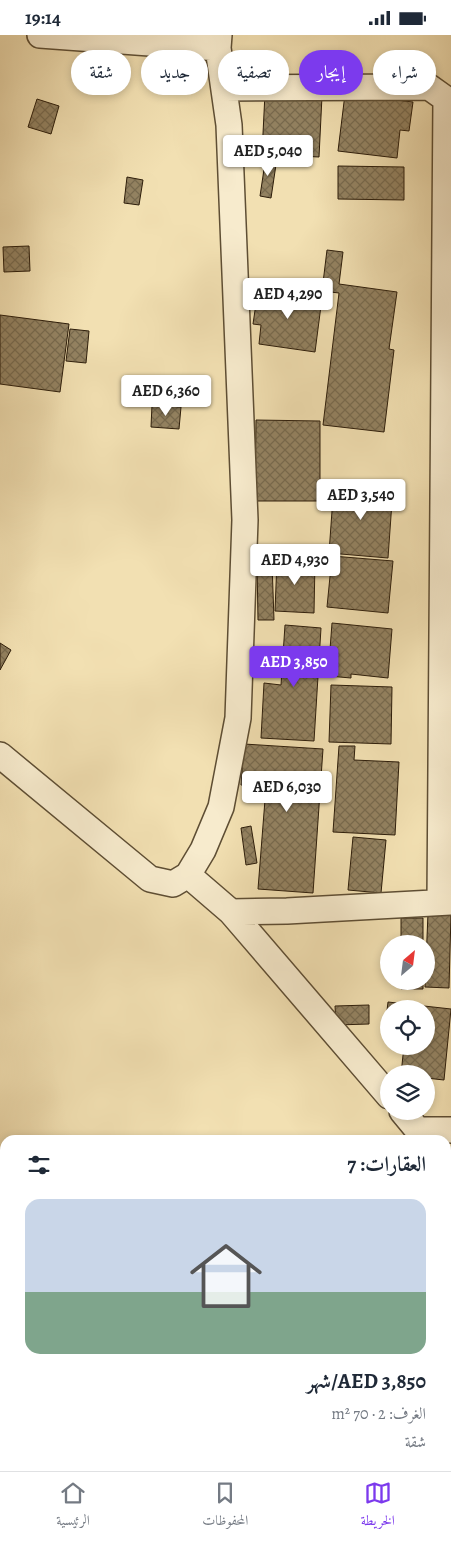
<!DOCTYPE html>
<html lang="ar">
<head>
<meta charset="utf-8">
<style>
  :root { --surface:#fff; --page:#f2f2f3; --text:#1f2937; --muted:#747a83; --line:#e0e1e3; --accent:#7c3aed }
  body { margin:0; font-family:Alegreya,Amiri,serif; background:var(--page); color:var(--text); direction:rtl; height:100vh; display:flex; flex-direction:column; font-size:19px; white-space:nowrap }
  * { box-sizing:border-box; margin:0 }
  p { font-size:16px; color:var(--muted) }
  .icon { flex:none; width:28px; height:28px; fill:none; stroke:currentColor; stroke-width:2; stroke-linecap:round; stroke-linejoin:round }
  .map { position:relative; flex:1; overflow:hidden; direction:ltr }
  .side { position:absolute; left:0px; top:1100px; width:451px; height:336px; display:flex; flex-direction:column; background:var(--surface); border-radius:15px 15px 0 0; box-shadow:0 2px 8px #0003; direction:rtl }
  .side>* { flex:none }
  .top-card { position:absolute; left:15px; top:15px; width:421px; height:45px; direction:rtl; display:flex; gap:10px }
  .needle { width:32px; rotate:28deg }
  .fabs { position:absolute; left:380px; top:900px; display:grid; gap:10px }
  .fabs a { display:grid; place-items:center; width:55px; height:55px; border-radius:50%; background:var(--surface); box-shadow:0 2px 8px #0003; font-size:25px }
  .price { position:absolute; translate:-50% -42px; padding:0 11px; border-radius:5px; background:#fff; color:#222; font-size:16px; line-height:32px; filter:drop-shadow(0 1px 2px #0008) }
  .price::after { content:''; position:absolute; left:50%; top:30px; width:15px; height:11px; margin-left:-8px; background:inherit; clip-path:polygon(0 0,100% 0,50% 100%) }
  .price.current { background:var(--accent); color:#fff }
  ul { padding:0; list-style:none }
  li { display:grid; align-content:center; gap:10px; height:265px; padding:0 25px }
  li span { display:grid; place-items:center; height:155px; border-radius:15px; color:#555 }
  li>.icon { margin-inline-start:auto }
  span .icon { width:90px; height:90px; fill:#fffc; stroke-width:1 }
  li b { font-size:21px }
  h2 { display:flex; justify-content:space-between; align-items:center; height:60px; padding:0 25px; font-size:21px }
  .chip { padding:0 18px; border-radius:22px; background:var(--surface); box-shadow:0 2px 8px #0003; font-size:18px; line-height:45px }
  .chip.current { background:var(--accent); color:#fff }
  .status { display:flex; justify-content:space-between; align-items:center; height:35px; padding:0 25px; background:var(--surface); direction:ltr }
  .status svg { height:14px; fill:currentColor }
  .tab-bar { display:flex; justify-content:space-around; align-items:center; height:70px; border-top:1px solid var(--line); background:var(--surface); font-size:14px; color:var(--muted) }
  .tab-bar a { display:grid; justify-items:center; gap:2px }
  .tab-bar .current { color:var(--accent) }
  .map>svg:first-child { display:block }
  .building { fill:url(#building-cross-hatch); stroke:#2d1d0a }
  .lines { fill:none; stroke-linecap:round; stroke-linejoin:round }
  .minor-casing { stroke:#5e4e34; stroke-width:28 }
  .minor { stroke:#f7ebcd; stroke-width:25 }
</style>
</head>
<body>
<div class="status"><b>19:14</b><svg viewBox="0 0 49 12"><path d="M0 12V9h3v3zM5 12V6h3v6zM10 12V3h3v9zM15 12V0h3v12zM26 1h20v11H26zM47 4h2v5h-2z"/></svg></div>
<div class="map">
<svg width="451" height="1436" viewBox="0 0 451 1436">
  <defs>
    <pattern id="building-cross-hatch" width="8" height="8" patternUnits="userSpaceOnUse" patternTransform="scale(1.25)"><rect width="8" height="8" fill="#938261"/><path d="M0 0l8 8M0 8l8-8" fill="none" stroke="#786a4e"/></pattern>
  </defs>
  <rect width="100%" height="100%" fill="#f2e0b2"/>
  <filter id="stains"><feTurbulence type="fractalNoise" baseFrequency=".004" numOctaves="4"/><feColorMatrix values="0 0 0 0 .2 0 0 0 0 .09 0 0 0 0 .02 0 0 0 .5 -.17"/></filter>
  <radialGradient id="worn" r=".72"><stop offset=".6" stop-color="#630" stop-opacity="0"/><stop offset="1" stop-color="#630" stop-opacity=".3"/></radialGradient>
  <path class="building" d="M 265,58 L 322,61 L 319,122 L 262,119 Z
    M 345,59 L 413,67 L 409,96 L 400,95 L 397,123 L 338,116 Z
    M 37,64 L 59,71 L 51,99 L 28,92 Z
    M 266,121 L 277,123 L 271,163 L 260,161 Z
    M 338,131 L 404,132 L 404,165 L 338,164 Z
    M 127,142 L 143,145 L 139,170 L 124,168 Z
    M 29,211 L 30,236 L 4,237 L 3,212 Z
    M 327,215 L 343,217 L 339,249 L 397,257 L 389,314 L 394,315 L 384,397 L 323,390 L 339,258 L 322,256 Z
    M 258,255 L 322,263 L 315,317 L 259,309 L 261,290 L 253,289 Z
    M 0,280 L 69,289 L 60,357 L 0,349 Z
    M 70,294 L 89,296 L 86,328 L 66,326 Z
    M 152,370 L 181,372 L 179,394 L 151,392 Z
    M 256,385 L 320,386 L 320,466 L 255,466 Z
    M 334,448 L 393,453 L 388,523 L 329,518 Z
    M 332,521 L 393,526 L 388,578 L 327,572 Z
    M 277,525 L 315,526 L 314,578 L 275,576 Z
    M 257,528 L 272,528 L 274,585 L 258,585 Z
    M 332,588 L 392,594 L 388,643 L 351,639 L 351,643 L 328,641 Z
    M 285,590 L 321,593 L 314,706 L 261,703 L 264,648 L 281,650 Z
    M 0,608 L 11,615 L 0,635 Z
    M 331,650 L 392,652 L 391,709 L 329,707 Z
    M 244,709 L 323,714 L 313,858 L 258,854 L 266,752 L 241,750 Z
    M 339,711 L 355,711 L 354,725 L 399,727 L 395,800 L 333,797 Z
    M 251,791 L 257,828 L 246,830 L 241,793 Z
    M 353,802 L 386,805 L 381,858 L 348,855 Z
    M 428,878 L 451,879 L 449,953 L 425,952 Z
    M 401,883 L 423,883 L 423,909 L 401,909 Z
    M 401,946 L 423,946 L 423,954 L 401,954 Z
    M 388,967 L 451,974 L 444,1045 L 426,1043 L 426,1039 L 401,1039 L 404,1011 L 426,1011 L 426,974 L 389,974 L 389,1001 L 384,1000 Z
    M 369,970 L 369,989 L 336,990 L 335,971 Z"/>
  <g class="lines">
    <defs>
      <path id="minor" d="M 40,0 L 218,13
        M 224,53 L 429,52 L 446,64 L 451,65
        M 0,720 L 150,844 L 173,849 L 188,840 L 203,815 L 221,772 L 238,683 L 245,485 L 229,90 L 218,13 L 219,0
        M 188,840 L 231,877 L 287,876 L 451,867
        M 440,867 L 446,64
        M 231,877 L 389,1061
        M 402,1076 L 426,1105
        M 418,1095 L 451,1095
        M 446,1128 L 451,1134"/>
    </defs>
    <use href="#minor" class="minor-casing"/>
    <use href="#minor" class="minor"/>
  </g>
  <rect width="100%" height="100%" filter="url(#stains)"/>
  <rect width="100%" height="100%" fill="url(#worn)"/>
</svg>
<div class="fabs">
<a><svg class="needle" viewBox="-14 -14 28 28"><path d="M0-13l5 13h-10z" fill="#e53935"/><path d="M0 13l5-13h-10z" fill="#747a83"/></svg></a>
<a><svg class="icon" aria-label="locate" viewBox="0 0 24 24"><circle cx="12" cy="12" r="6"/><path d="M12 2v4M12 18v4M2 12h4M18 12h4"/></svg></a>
<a><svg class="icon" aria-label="layers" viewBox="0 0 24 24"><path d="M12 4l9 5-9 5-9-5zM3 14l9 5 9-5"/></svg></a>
</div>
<b class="price" style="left:268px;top:142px">AED 5,040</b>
<b class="price" style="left:288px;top:285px">AED 4,290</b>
<b class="price" style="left:166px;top:382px">AED 6,360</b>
<b class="price" style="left:361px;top:486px">AED 3,540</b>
<b class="price" style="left:295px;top:551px">AED 4,930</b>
<b class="price current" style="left:294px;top:653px">AED 3,850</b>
<b class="price" style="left:287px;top:778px">AED 6,030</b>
<div class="top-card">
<a class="chip">شراء</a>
<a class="chip current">إيجار</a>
<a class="chip">تصفية</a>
<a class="chip">جديد</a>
<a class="chip">شقة</a>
</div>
<section class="side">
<h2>العقارات: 7<svg class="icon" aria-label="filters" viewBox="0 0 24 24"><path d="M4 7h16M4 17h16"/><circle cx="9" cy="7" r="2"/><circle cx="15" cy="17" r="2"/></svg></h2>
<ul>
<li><span style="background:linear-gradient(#c9d6e8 60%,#7fa58c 0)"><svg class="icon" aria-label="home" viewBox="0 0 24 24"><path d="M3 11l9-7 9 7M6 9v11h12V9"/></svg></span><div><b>AED 3,850/شهر</b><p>الغرف: 2 · 70 m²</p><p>شقة</p></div></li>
</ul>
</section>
</div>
<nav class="tab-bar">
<a class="current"><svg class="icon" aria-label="map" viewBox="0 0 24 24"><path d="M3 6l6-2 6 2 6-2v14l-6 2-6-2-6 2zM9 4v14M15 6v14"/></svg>الخريطة</a>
<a><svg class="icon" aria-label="saved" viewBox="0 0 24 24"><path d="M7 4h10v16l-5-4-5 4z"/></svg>المحفوظات</a>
<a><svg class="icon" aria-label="home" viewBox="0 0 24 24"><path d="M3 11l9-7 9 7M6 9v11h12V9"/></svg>الرئيسية</a>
</nav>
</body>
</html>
